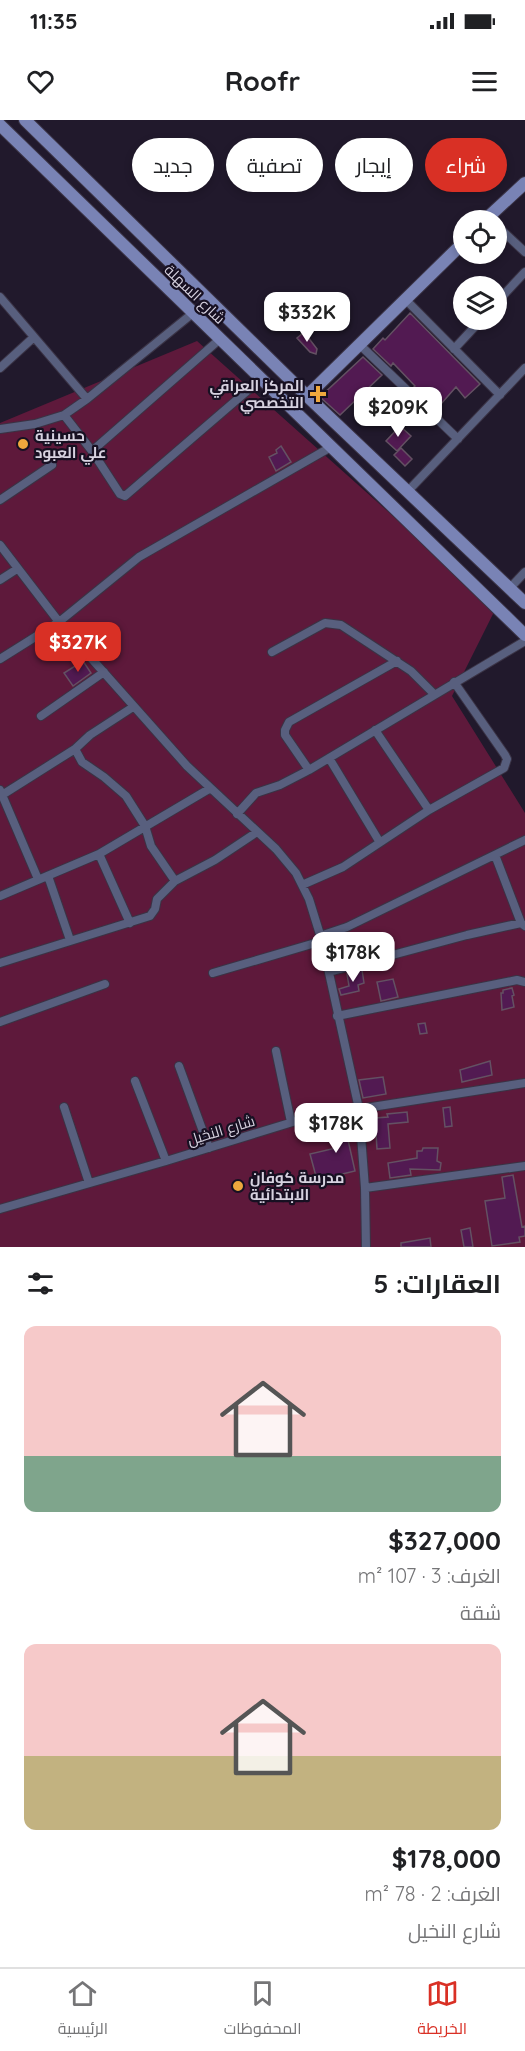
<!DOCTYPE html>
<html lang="ar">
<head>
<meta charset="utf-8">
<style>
  :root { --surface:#fff; --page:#f2f2f2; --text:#202124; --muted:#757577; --line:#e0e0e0; --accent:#d93025 }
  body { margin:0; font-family:Quicksand,Cairo,sans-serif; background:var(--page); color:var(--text); direction:rtl; height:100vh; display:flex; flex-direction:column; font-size:22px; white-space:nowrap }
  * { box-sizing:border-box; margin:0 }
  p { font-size:20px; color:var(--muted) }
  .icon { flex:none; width:33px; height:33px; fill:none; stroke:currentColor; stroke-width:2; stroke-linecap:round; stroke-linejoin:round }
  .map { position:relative; height:1127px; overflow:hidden; direction:ltr }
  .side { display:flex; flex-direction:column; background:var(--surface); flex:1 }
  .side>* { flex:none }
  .banner { position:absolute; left:18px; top:18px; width:489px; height:54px; direction:rtl; display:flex; gap:12px }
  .controls { position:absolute; left:453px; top:90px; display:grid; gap:12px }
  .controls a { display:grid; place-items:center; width:54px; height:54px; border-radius:50%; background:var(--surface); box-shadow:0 3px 9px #0003; font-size:30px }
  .price { position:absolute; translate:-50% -51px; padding:0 14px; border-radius:12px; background:#fff; color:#222; font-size:20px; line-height:39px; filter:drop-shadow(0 2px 3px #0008) }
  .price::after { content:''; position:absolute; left:50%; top:36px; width:18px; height:14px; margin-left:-9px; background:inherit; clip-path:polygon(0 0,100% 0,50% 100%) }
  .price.current { background:var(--accent); color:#fff }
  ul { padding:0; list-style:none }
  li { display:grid; align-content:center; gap:12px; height:318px; padding:0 24px }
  li span { display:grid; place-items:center; height:186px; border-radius:12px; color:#555 }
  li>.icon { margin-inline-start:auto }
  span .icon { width:108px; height:108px; fill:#fffc; stroke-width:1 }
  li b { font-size:26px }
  h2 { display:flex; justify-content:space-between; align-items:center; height:72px; padding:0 24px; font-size:26px }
  .chip { padding:0 21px; border-radius:27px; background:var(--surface); box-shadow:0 3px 9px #0003; font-size:21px; line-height:54px }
  .chip.current { background:var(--accent); color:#fff }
  .status { display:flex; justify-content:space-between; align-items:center; height:42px; padding:0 30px; background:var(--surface); direction:ltr }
  .status svg { height:16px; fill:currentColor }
  header { display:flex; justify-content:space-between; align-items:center; height:78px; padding:0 24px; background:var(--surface); font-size:27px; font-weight:700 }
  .tabs { display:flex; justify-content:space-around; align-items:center; height:84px; border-top:2px solid var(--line); background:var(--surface); font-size:16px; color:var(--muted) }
  .tabs a { display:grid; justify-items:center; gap:3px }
  .tabs .current { color:var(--accent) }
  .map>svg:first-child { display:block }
  .green { fill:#5e193b }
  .building { fill:#521a52; stroke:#645163; stroke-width:1.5 }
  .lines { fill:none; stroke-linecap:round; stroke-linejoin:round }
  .street-casing { stroke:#3a3345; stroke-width:10 }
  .secondary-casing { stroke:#3a3345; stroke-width:14 }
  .street { stroke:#585f7e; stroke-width:8 }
  .secondary { stroke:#7983b5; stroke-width:12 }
  .poi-dot { fill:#eea73d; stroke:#171022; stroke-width:2 }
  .labels { text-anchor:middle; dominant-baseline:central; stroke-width:4.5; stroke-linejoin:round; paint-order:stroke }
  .street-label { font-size:15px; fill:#d7d2e0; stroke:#171022 }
  .poi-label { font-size:15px; font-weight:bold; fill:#d7d2e0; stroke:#171022; text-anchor:start }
</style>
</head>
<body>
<div class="status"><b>11:35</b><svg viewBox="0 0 49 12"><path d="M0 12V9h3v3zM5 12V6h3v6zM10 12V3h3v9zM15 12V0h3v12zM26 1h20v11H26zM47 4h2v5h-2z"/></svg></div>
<header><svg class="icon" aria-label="menu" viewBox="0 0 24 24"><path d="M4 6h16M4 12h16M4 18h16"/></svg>Roofr<svg class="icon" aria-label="heart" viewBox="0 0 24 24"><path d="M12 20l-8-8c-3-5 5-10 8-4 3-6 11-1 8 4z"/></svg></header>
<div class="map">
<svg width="525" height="1127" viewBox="0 0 525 1127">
  <rect width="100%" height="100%" fill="#21192c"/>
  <path class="green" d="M 197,221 L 496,488 L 452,576 L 525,693 L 525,1127 L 0,1127 L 0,303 Z"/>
  <path class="building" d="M 410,193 L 480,264 L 465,278 L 456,267 L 441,284 L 438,281 L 435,285 L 414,267 L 415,266 L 393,243 L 391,246 L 373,229 L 383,218 L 385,220 Z
    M 304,212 L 317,229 L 316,234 L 310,232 L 297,218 Z
    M 363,237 L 382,255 L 340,295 L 320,277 Z
    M 400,306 L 411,316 L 397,331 L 386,321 Z
    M 281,326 L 291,342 L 276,351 L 269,337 L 277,333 L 276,330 Z
    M 401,328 L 412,339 L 405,346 L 394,335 Z
    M 83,541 L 91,553 L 73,566 L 64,553 Z
    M 362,850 L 364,863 L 358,865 L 359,871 L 341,875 L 339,869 L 349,866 L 347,854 Z
    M 393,859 L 398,877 L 381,881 L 377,862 Z
    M 512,868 L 514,875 L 512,876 L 514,887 L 502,890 L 501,873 L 503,873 L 503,870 Z
    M 425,903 L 427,913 L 420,914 L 418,904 Z
    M 490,941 L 492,955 L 462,962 L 460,950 Z
    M 383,957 L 386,974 L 363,978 L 359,960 Z
    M 450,987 L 452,1006 L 445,1007 L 443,988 Z
    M 407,992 L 408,1002 L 388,1004 L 390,1028 L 377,1029 L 375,998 L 388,997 L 387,994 Z
    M 351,1000 L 355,1018 L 348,1020 L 355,1051 L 317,1060 L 310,1034 L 336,1028 L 329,1006 Z
    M 317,1005 L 320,1014 L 305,1018 L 303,1010 Z
    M 423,1028 L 438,1028 L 437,1041 L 441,1043 L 440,1050 L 410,1049 L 411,1055 L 390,1058 L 388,1043 L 417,1038 L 417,1031 L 422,1031 Z
    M 513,1055 L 522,1107 L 525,1106 L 525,1116 L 519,1117 L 520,1122 L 492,1126 L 485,1081 L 505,1078 L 502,1057 Z
    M 470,1108 L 473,1127 L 464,1127 L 461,1110 Z
    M 430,1118 L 431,1127 L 401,1127 L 401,1123 Z"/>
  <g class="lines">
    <defs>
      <path id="street" d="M 496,105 L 525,132
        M 0,177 L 87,279
        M 406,180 L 500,275
        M 496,183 L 525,152
        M 360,225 L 458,319
        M 454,229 L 481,200
        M 0,248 L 34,217
        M 64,295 L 92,331 L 120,374 L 125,376 L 261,259
        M 0,309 L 35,304 L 64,295 L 87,279 L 193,193
        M 92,331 L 220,219
        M 408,371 L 525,248
        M 0,380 L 52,345
        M 0,425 L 59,502 L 187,646 L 276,729 L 296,753 L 309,779 L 322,821 L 359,989 L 365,1068 L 366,1127
        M 0,460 L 17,449
        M 510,468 L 525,452
        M 272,532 L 325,503 L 341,505 L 411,551 L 434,574
        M 0,539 L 59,502 L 139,437 L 331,327
        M 133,587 L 90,615 L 75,629 L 82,642 L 104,657 L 126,676 L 145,706 L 151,726 L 175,761 L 215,740 L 257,712
        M 41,596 L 104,552
        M 375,610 L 429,690
        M 329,638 L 379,721
        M 309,650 L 285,615 L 285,610 L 289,602 L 397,541
        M 0,670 L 38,759
        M 2,675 L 75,629
        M 237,694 L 256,673 L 280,665 L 309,650 L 525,521
        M 99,734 L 130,803
        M 495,735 L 521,803
        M 48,756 L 70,820
        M 302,765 L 343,747 L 429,690 L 504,648 L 507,639 L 505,635 L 454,562
        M 0,776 L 99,734 L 209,669
        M 320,816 L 347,807 L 525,720
        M 0,843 L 150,796 L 155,789 L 157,779 L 175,761
        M 329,852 L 467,815 L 521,803 L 525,806
        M 213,853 L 322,821
        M 337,896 L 517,860 L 525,862
        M 0,902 L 105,864
        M 276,931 L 291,1002
        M 179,946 L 209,1028
        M 135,961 L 166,1041
        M 64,987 L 89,1063
        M 365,1068 L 525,1046
        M 0,1089 L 166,1041 L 296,1001 L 359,989 L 525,963"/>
      <path id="secondary" d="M 25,0 L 307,276 L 525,483
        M 0,5 L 525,515
        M 485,100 L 525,63
        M 307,276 L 464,122"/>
    </defs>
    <use href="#street" class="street-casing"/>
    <use href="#secondary" class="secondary-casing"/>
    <use href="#street" class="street"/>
    <use href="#secondary" class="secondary"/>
  </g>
  <g class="poi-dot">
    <path d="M315 265h6v6h6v6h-6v6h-6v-6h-6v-6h6z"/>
    <circle cx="23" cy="324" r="6"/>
    <circle cx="238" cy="1066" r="6"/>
  </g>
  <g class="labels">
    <g class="street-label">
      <text transform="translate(195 174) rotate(44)">شارع السهلة</text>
      <text transform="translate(221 1010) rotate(-17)">شارع النخيل</text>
    </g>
    <g class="poi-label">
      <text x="304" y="265" text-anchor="end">المركز العراقي<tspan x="304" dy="17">التخصصي</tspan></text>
      <text x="35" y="315">حسينية<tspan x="35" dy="17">علي العبود</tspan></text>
      <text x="250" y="1057">مدرسة كوفان<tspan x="250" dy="17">الابتدائية</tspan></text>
    </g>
  </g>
</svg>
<div class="controls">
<a><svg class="icon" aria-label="locate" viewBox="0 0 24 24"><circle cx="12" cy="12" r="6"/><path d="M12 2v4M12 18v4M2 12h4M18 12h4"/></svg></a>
<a><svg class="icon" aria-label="layers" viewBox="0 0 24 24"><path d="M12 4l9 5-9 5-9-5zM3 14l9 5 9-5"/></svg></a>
</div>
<b class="price" style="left:307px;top:223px">$332K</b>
<b class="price" style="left:398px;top:318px">$209K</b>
<b class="price current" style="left:78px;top:553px">$327K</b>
<b class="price" style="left:353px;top:863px">$178K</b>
<b class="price" style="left:336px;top:1034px">$178K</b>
<div class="banner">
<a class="chip current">شراء</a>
<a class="chip">إيجار</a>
<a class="chip">تصفية</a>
<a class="chip">جديد</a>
</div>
</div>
<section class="side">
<h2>العقارات: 5<svg class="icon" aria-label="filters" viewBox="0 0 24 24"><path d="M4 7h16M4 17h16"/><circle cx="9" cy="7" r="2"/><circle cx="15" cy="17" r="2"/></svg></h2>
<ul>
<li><span style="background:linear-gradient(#f6c9c9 70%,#7fa58c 0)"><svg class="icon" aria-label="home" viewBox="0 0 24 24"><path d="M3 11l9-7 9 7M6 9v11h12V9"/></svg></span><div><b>$327,000</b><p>الغرف: 3 · 107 m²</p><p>شقة</p></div></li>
<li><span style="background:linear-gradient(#f6c9c9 60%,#c2b280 0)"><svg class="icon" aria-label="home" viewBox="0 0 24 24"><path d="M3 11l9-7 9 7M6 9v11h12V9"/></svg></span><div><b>$178,000</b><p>الغرف: 2 · 78 m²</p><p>شارع النخيل</p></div></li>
</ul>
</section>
<nav class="tabs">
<a class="current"><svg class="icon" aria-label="map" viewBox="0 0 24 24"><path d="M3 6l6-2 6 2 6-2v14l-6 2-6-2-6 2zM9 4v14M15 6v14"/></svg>الخريطة</a>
<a><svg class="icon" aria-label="saved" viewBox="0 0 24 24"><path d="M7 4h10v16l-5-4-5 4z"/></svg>المحفوظات</a>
<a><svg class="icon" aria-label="home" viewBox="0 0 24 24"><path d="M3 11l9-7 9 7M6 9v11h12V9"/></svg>الرئيسية</a>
</nav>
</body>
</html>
